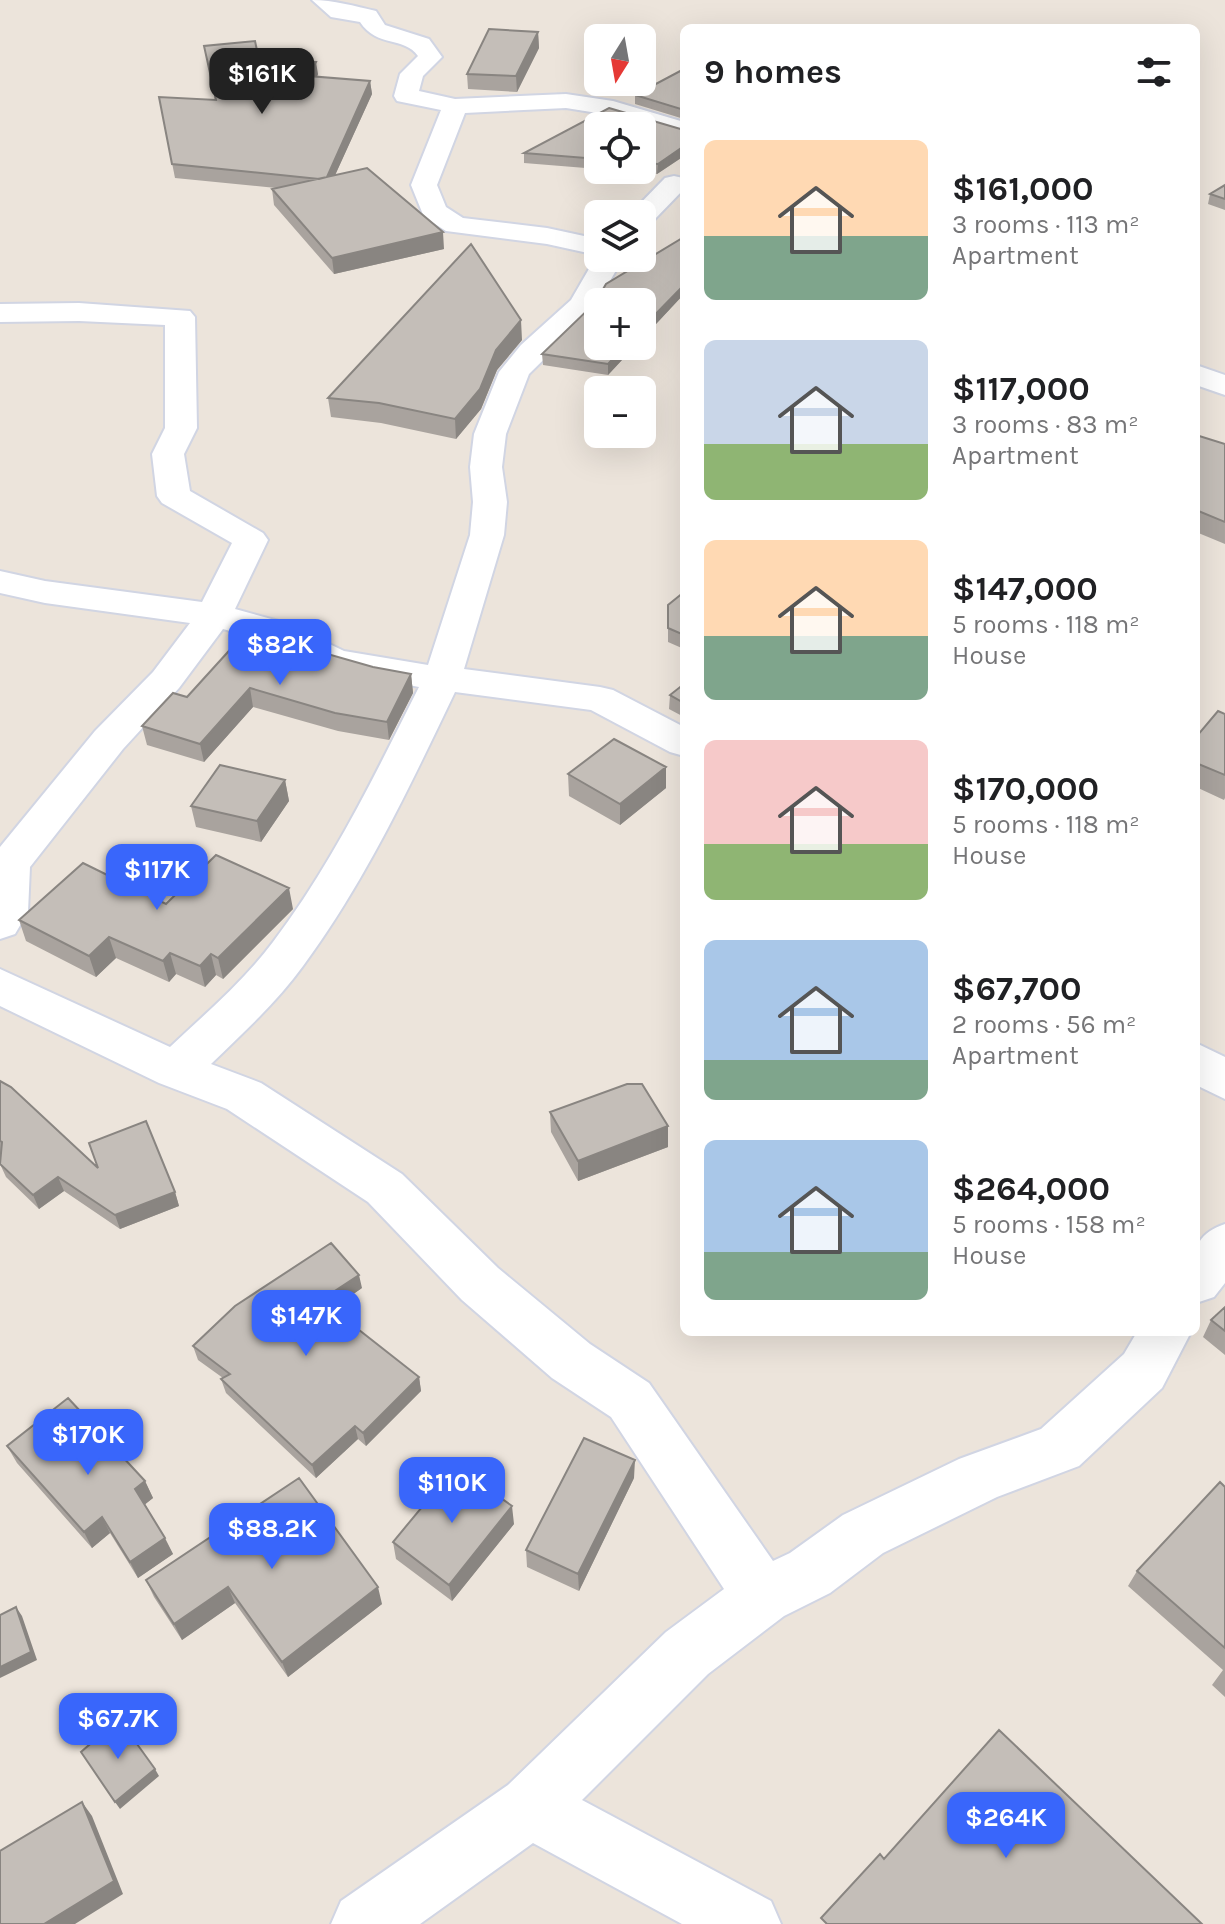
<!DOCTYPE html>
<html lang="en">
<head>
<meta charset="utf-8">
<style>
  :root { --surface:#fff; --page:#f2f2f2; --text:#202124; --muted:#757577; --accent:#3966fb }
  body { margin:0; font-family:Karla,sans-serif; background:var(--page); color:var(--text); height:100vh; display:flex; flex-direction:column; font-size:30px; white-space:nowrap }
  * { box-sizing:border-box; margin:0 }
  p { font-size:26px; color:var(--muted) }
  .icon { flex:none; width:44px; height:44px; fill:none; stroke:currentColor; stroke-width:2; stroke-linecap:round; stroke-linejoin:round }
  .map { position:relative; flex:1; overflow:hidden }
  .side { position:absolute; left:680px; top:24px; width:520px; height:1312px; display:flex; flex-direction:column; background:var(--surface); border-radius:12px; box-shadow:0 8px 32px #0002 }
  .side>* { flex:none }
  .needle { width:52px; rotate:191deg }
  .buttons { position:absolute; left:584px; top:24px; display:grid; gap:16px }
  .buttons a { display:grid; place-items:center; width:72px; height:72px; border-radius:12px; background:var(--surface); box-shadow:0 8px 32px #0002; font-size:40px }
  .price { position:absolute; translate:-50% -68px; padding:0 18px; border-radius:16px; background:var(--accent); color:#fff; font-size:26px; line-height:52px; filter:drop-shadow(0 2px 4px #0008) }
  .price::after { content:''; position:absolute; left:50%; top:48px; width:24px; height:18px; margin-left:-12px; background:inherit; clip-path:polygon(0 0,100% 0,50% 100%) }
  .price.current { background:#222; color:#fff }
  ul { padding:0; list-style:none }
  li { display:flex; align-items:center; gap:24px; height:200px; padding:0 24px }
  li span { display:grid; place-items:center; flex:none; width:224px; height:160px; border-radius:12px; color:#555 }
  li>.icon { margin-inline-start:auto }
  span .icon { width:96px; height:96px; fill:#fffc; stroke-width:1 }
  li b { font-size:34px }
  h2 { display:flex; justify-content:space-between; align-items:center; height:96px; padding:0 24px; font-size:34px }
  .map>svg:first-child { display:block }
  .lines { fill:none; stroke-linecap:round; stroke-linejoin:round }
  .minor-casing { stroke:#d1d5e3; stroke-width:4 }
  .minor { fill:#fff; fill-rule:evenodd }
  .wall { fill:#a9a39e }
  .shaded-wall { fill:#898581 }
  .building { fill:#c4beb8; stroke:#898581; stroke-width:2 }
</style>
</head>
<body>
<div class="map">
<svg width="1225" height="1924" viewBox="0 0 1225 1924">
  <rect width="100%" height="100%" fill="#ece4db"/>
  <g class="lines">
    <defs>
      <path id="minor" d="M 312,0 C 334,0 354,6 376,11 L 385,25 L 429,39 L 442,57 L 423,76 L 419,91 L 455,99 L 566,94 L 613,101 L 684,122 L 684,138 L 610,115 L 566,108 L 465,113 L 437,185 L 446,207 L 463,218 L 547,228 L 598,239 L 598,258 L 623,258 L 593,311 L 529,374 L 506,434 L 502,467 L 507,502 L 504,535 L 464,669 L 600,687 L 613,690 L 684,727 L 684,756 L 670,752 L 591,710 L 455,692 C 410,786 365,882 303,966 C 277,1002 243,1033 211,1064 L 261,1083 L 402,1174 L 498,1268 L 590,1344 L 649,1383 L 773,1561 L 790,1553 L 843,1515 L 959,1459 L 1041,1429 L 1124,1354 L 1137,1332 L 1191,1332 L 1162,1388 L 1079,1466 L 997,1497 L 883,1553 L 830,1593 L 784,1616 L 708,1674 L 582,1800 L 771,1901 L 781,1924 L 682,1924 L 533,1843 L 420,1924 L 331,1924 L 341,1901 L 508,1785 L 666,1632 L 724,1589 L 611,1417 L 552,1378 L 462,1300 L 368,1202 L 227,1109 L 159,1083 L 0,1006 L 0,969 L 170,1047 C 205,1014 244,981 273,942 C 332,864 375,775 419,687 L 320,668 L 260,639 L 223,629 L 179,688 L 123,749 L 30,867 L 28,912 L 15,934 L 0,939 L 0,847 L 95,731 L 153,672 L 190,623 L 45,603 L 0,593 L 0,571 L 45,581 L 202,602 L 232,543 L 162,503 L 157,496 L 152,454 L 165,428 L 165,325 L 79,321 L 0,322 L 0,304 L 79,303 L 190,311 L 195,317 L 197,428 L 184,454 L 190,491 L 263,533 L 268,540 L 235,609 L 286,623 L 344,651 L 428,665 L 470,535 L 473,502 L 470,467 L 474,434 L 499,372 L 521,345 L 571,300 L 597,255 L 547,244 L 446,231 L 424,217 L 411,185 L 441,110 L 397,101 L 394,96 L 400,74 L 418,56 C 404,36 377,48 360,22 L 331,17 Z
        M 674,176 L 683,178 L 684,189 L 652,222 L 642,224 L 642,214 L 630,214 L 665,178 Z
        M 1196,365 L 1225,375 L 1225,395 L 1196,385 Z
        M 1196,1043 L 1225,1057 L 1225,1099 L 1196,1085 Z
        M 1225,1224 L 1225,1283 L 1214,1297 L 1196,1303 C 1196,1265 1184,1238 1225,1224 Z"/>
    </defs>
    <use href="#minor" class="minor-casing"/>
    <use href="#minor" class="minor"/>
  </g>
  <path class="wall" d="M 538,32 L 539,48 L 517,92 L 468,89 L 467,74 Z
    M 204,46 L 318,74 L 317,77 L 370,81 L 372,94 L 335,175 L 444,249 L 334,274 L 274,205 L 272,189 L 276,188 L 175,178 L 159,97 L 215,100 Z
    M 684,69 L 684,119 L 635,104 L 635,95 Z
    M 609,108 L 684,130 L 684,156 L 657,174 L 609,170 L 642,170 L 642,126 L 598,126 L 598,169 L 524,163 L 524,153 Z
    M 1225,185 L 1225,210 L 1208,204 L 1210,194 Z
    M 684,237 L 684,294 L 642,339 L 642,302 L 598,302 L 598,346 L 635,346 L 608,375 L 543,365 L 542,354 L 595,303 L 606,284 Z
    M 522,340 L 497,370 L 481,409 L 456,439 L 381,423 L 331,417 L 328,398 Z
    M 1196,435 L 1225,444 L 1225,544 L 1196,532 Z
    M 684,592 L 684,649 L 668,642 L 668,619 Z
    M 373,667 L 411,674 L 413,693 L 389,740 L 338,731 L 253,707 L 204,762 L 147,745 L 142,726 L 187,697 Z
    M 684,684 L 684,717 L 669,709 L 670,695 Z
    M 1225,714 L 1225,798 L 1224,800 L 1196,787 L 1196,737 Z
    M 568,774 L 666,788 L 620,825 L 569,796 Z
    M 285,780 L 289,801 L 261,842 L 196,827 L 191,806 Z
    M 166,904 L 293,909 L 223,979 L 216,975 L 205,987 L 176,974 L 169,982 L 116,958 L 96,977 L 26,941 L 19,920 Z
    M 0,1081 L 98,1168 L 175,1192 L 179,1206 L 120,1229 L 64,1191 L 39,1209 L 6,1177 L 0,1164 Z
    M 550,1112 L 668,1126 L 668,1147 L 578,1181 L 551,1132 Z
    M 362,1288 L 332,1309 L 419,1377 L 421,1391 L 366,1446 L 358,1439 L 316,1478 L 226,1393 L 221,1379 L 223,1378 L 198,1360 L 193,1346 Z
    M 1225,1307 L 1225,1355 L 1203,1337 L 1211,1320 Z
    M 7,1446 L 145,1481 L 153,1498 L 145,1504 L 173,1554 L 138,1578 L 110,1533 L 92,1548 L 17,1463 Z
    M 634,1478 L 579,1591 L 527,1567 L 526,1550 Z
    M 1225,1487 L 1225,1697 L 1212,1685 L 1223,1670 L 1128,1586 L 1137,1571 Z
    M 514,1524 L 452,1601 L 396,1559 L 393,1542 Z
    M 146,1580 L 382,1604 L 288,1677 L 235,1603 L 182,1640 L 154,1597 Z"/>
  <path class="shaded-wall" d="M 538,32 L 539,48 L 517,92 L 516,76 Z
    M 316,62 L 318,74 L 311,89 L 309,76 Z
    M 370,81 L 372,94 L 327,193 L 326,180 Z
    M 1200,92 L 1198,102 L 1196,103 L 1196,96 Z
    M 684,146 L 684,156 L 657,174 L 658,164 Z
    M 443,232 L 444,249 L 334,274 L 332,258 Z
    M 684,285 L 684,294 L 642,339 L 642,328 Z
    M 521,320 L 522,340 L 497,370 L 481,409 L 456,439 L 455,419 L 496,350 Z
    M 625,346 L 635,346 L 608,375 L 608,364 Z
    M 411,674 L 413,693 L 389,740 L 387,722 Z
    M 250,688 L 253,707 L 204,762 L 200,744 Z
    M 666,767 L 666,788 L 620,825 L 620,804 Z
    M 285,780 L 289,801 L 261,842 L 257,821 Z
    M 289,888 L 293,909 L 223,979 L 218,958 Z
    M 109,937 L 116,958 L 96,977 L 89,956 Z
    M 170,953 L 176,974 L 169,982 L 163,961 Z
    M 211,954 L 216,975 L 205,987 L 200,966 Z
    M 668,1126 L 668,1147 L 578,1181 L 578,1161 Z
    M 58,1177 L 64,1191 L 39,1209 L 33,1195 Z
    M 175,1192 L 179,1206 L 120,1229 L 115,1215 Z
    M 359,1275 L 362,1288 L 324,1314 L 321,1300 Z
    M 419,1377 L 421,1391 L 366,1446 L 363,1433 Z
    M 355,1426 L 358,1439 L 316,1478 L 312,1465 Z
    M 635,1460 L 634,1478 L 579,1591 L 578,1574 Z
    M 145,1481 L 153,1498 L 143,1506 L 135,1489 Z
    M 512,1506 L 514,1524 L 452,1601 L 449,1585 Z
    M 102,1517 L 110,1533 L 92,1548 L 84,1532 Z
    M 165,1538 L 173,1554 L 138,1578 L 130,1562 Z
    M 228,1587 L 235,1603 L 182,1640 L 174,1624 Z
    M 378,1587 L 382,1604 L 288,1677 L 282,1662 Z
    M 16,1607 L 22,1616 L 37,1660 L 0,1678 L 0,1667 Z
    M 155,1769 L 159,1776 L 120,1809 L 115,1802 Z
    M 82,1802 L 92,1816 L 123,1894 L 75,1924 L 44,1924 Z"/>
  <path class="building" d="M 489,29 L 538,32 L 516,76 L 467,74 Z
    M 255,41 L 259,60 L 316,62 L 309,76 L 370,81 L 327,177 L 319,179 L 172,164 L 159,97 L 216,100 L 204,46 Z
    M 684,69 L 684,110 L 635,95 Z
    M 609,108 L 684,130 L 684,146 L 658,164 L 642,163 L 642,126 L 598,126 L 598,159 L 524,153 Z
    M 367,168 L 443,232 L 332,258 L 272,189 Z
    M 1225,185 L 1225,199 L 1210,194 Z
    M 684,237 L 684,285 L 642,328 L 642,302 L 598,302 L 598,346 L 625,346 L 608,364 L 542,354 L 595,303 L 606,284 Z
    M 471,244 L 521,320 L 496,350 L 480,389 L 455,419 L 379,403 L 328,398 Z
    M 1196,435 L 1225,444 L 1225,522 L 1196,510 Z
    M 684,592 L 684,635 L 668,628 L 668,605 Z
    M 247,631 L 373,667 L 411,674 L 387,722 L 335,713 L 250,688 L 200,744 L 142,726 L 173,693 L 187,697 Z
    M 684,684 L 684,703 L 670,695 Z
    M 1218,711 L 1225,714 L 1225,775 L 1196,763 L 1196,737 Z
    M 614,739 L 666,767 L 620,804 L 568,774 Z
    M 220,765 L 285,780 L 257,821 L 191,806 Z
    M 216,855 L 289,888 L 218,958 L 211,954 L 200,966 L 170,953 L 163,961 L 109,937 L 89,956 L 19,920 L 83,863 L 166,904 Z
    M 0,1081 L 11,1087 L 98,1168 L 89,1143 L 146,1121 L 175,1192 L 115,1215 L 58,1177 L 33,1195 L 0,1164 L 2,1142 L 0,1141 Z
    M 627,1084 L 642,1084 L 668,1126 L 578,1161 L 550,1112 Z
    M 331,1243 L 359,1275 L 321,1300 L 419,1377 L 363,1433 L 355,1426 L 312,1465 L 221,1379 L 230,1374 L 193,1346 L 235,1306 Z
    M 1225,1307 L 1225,1331 L 1211,1320 Z
    M 68,1398 L 145,1481 L 135,1489 L 165,1538 L 130,1562 L 102,1517 L 84,1532 L 7,1446 Z
    M 584,1438 L 635,1460 L 578,1574 L 526,1550 Z
    M 456,1466 L 512,1506 L 449,1585 L 393,1542 Z
    M 299,1478 L 378,1587 L 282,1662 L 228,1587 L 174,1624 L 146,1580 Z
    M 1220,1482 L 1225,1487 L 1225,1648 L 1137,1571 Z
    M 16,1607 L 31,1652 L 0,1667 L 0,1615 Z
    M 119,1719 L 155,1769 L 115,1802 L 81,1752 Z
    M 999,1730 L 1202,1924 L 827,1924 L 821,1918 L 880,1854 L 884,1859 Z
    M 82,1802 L 114,1881 L 44,1924 L 0,1924 L 0,1851 Z"/>
</svg>
<div class="buttons">
<a><svg class="needle" viewBox="-14 -14 28 28"><path d="M0-13l5 13h-10z" fill="#e53935"/><path d="M0 13l5-13h-10z" fill="#757577"/></svg></a>
<a><svg class="icon" aria-label="locate" viewBox="0 0 24 24"><circle cx="12" cy="12" r="6"/><path d="M12 2v4M12 18v4M2 12h4M18 12h4"/></svg></a>
<a><svg class="icon" aria-label="layers" viewBox="0 0 24 24"><path d="M12 4l9 5-9 5-9-5zM3 14l9 5 9-5"/></svg></a>
<a>+</a>
<a>−</a>
</div>
<b class="price current" style="left:262px;top:116px">$161K</b>
<b class="price" style="left:280px;top:687px">$82K</b>
<b class="price" style="left:157px;top:912px">$117K</b>
<b class="price" style="left:306px;top:1358px">$147K</b>
<b class="price" style="left:88px;top:1477px">$170K</b>
<b class="price" style="left:452px;top:1525px">$110K</b>
<b class="price" style="left:272px;top:1571px">$88.2K</b>
<b class="price" style="left:118px;top:1761px">$67.7K</b>
<b class="price" style="left:1006px;top:1860px">$264K</b>
<section class="side">
<h2>9 homes<svg class="icon" aria-label="filters" viewBox="0 0 24 24"><path d="M4 7h16M4 17h16"/><circle cx="9" cy="7" r="2"/><circle cx="15" cy="17" r="2"/></svg></h2>
<ul>
<li><span style="background:linear-gradient(#ffd9b3 60%,#7fa58c 0)"><svg class="icon" aria-label="home" viewBox="0 0 24 24"><path d="M3 11l9-7 9 7M6 9v11h12V9"/></svg></span><div><b>$161,000</b><p>3 rooms · 113 m²</p><p>Apartment</p></div></li>
<li><span style="background:linear-gradient(#c9d6e8 65%,#8fb573 0)"><svg class="icon" aria-label="home" viewBox="0 0 24 24"><path d="M3 11l9-7 9 7M6 9v11h12V9"/></svg></span><div><b>$117,000</b><p>3 rooms · 83 m²</p><p>Apartment</p></div></li>
<li><span style="background:linear-gradient(#ffd9b3 60%,#7fa58c 0)"><svg class="icon" aria-label="home" viewBox="0 0 24 24"><path d="M3 11l9-7 9 7M6 9v11h12V9"/></svg></span><div><b>$147,000</b><p>5 rooms · 118 m²</p><p>House</p></div></li>
<li><span style="background:linear-gradient(#f6c9c9 65%,#8fb573 0)"><svg class="icon" aria-label="home" viewBox="0 0 24 24"><path d="M3 11l9-7 9 7M6 9v11h12V9"/></svg></span><div><b>$170,000</b><p>5 rooms · 118 m²</p><p>House</p></div></li>
<li><span style="background:linear-gradient(#a9c7e8 75%,#7fa58c 0)"><svg class="icon" aria-label="home" viewBox="0 0 24 24"><path d="M3 11l9-7 9 7M6 9v11h12V9"/></svg></span><div><b>$67,700</b><p>2 rooms · 56 m²</p><p>Apartment</p></div></li>
<li><span style="background:linear-gradient(#a9c7e8 70%,#7fa58c 0)"><svg class="icon" aria-label="home" viewBox="0 0 24 24"><path d="M3 11l9-7 9 7M6 9v11h12V9"/></svg></span><div><b>$264,000</b><p>5 rooms · 158 m²</p><p>House</p></div></li>
</ul>
</section>
</div>
</body>
</html>
